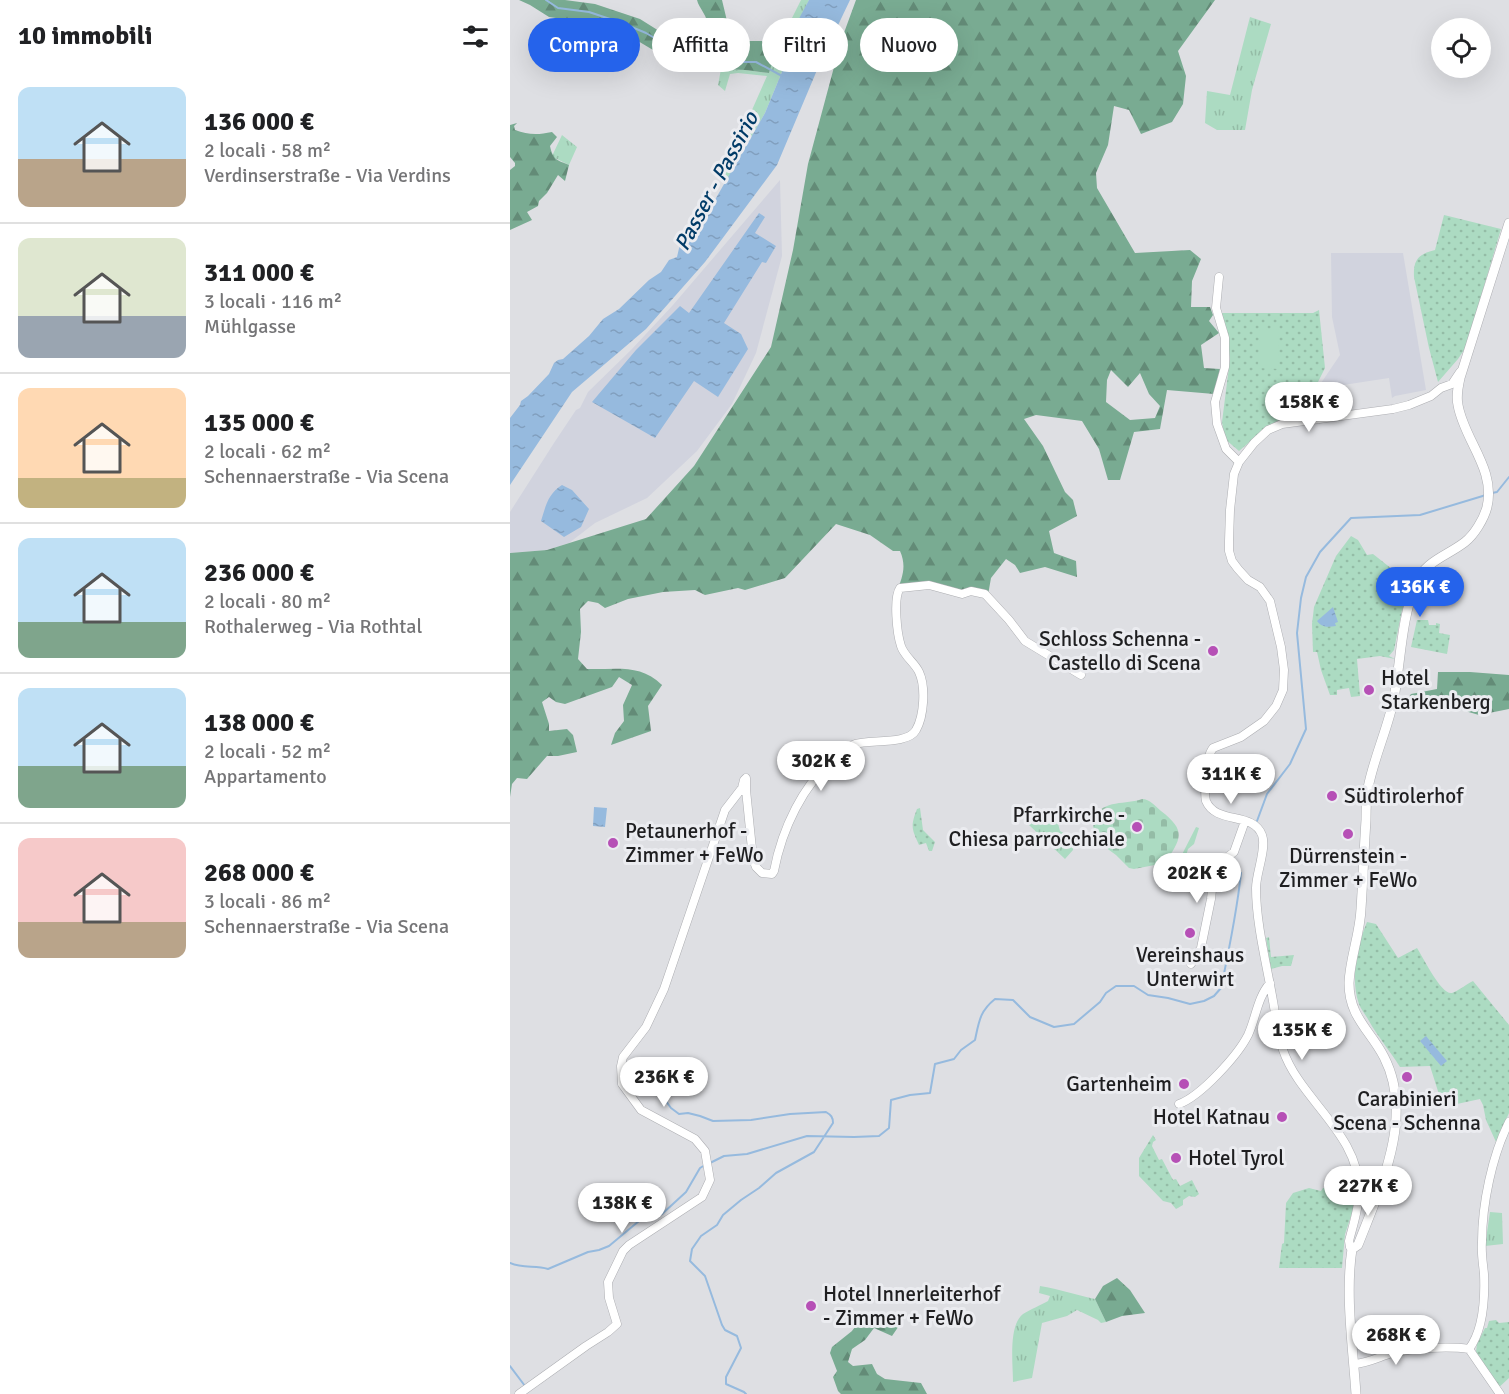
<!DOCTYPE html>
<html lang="it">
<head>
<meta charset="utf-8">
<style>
  :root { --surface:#fff; --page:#f6f6f6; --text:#202124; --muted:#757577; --line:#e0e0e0; --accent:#2563eb }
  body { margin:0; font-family:Signika,sans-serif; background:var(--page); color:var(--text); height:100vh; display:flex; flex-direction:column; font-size:22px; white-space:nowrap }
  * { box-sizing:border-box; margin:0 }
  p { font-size:20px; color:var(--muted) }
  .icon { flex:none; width:33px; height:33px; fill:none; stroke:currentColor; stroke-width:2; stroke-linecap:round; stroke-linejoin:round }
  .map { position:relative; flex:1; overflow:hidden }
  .details { display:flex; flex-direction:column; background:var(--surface); width:510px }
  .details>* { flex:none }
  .hud { position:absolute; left:18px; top:18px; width:570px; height:54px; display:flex; gap:12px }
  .fabs { position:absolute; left:921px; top:18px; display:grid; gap:12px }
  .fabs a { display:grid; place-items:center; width:60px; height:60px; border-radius:50%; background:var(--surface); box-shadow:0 6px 24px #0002; font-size:30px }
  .price { position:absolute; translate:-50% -51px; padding:0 14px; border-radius:21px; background:#fff; color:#222; font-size:20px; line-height:39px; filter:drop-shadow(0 2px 3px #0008) }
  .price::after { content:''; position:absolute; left:50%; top:36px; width:18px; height:14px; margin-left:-9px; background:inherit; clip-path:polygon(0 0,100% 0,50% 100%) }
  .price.on { background:var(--accent); color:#fff }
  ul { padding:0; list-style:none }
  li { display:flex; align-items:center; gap:18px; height:150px; padding:0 18px }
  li+li { border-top:2px solid var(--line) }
  li span { display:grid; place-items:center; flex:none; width:168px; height:120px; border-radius:12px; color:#555 }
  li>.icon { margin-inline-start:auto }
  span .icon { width:72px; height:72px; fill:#fffc; stroke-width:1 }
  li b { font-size:26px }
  h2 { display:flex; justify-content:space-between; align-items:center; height:72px; padding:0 18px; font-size:26px }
  .chip { padding:0 21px; border-radius:27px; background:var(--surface); box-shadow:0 6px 24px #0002; font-size:21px; line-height:54px }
  .chip.on { background:var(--accent); color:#fff }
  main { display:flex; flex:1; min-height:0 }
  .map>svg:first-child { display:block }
  .built { fill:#d1d3de }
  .grass { fill:url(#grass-tufts) }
  .forest { fill:url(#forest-firs); fill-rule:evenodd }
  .cemetery { fill:url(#cemetery-stones) }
  .garden { fill:url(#garden-dots) }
  .pitch { fill:#acdbc2 }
  .water { fill:url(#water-ripples) }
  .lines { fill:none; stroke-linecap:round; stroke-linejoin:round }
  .stream { stroke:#96bade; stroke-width:2 }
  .minor-casing { stroke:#adaeb2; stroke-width:9 }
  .tertiary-casing { stroke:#adaeb2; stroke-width:10 }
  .minor { stroke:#fff; stroke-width:8 }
  .tertiary { stroke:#fff; stroke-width:9 }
  .poi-dot { fill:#b650b6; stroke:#ebecf0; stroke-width:2 }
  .labels { text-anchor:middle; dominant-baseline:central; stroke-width:6; stroke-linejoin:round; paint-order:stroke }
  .poi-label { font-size:21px; fill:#1f1f21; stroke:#ebecf0; text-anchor:start }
  .water-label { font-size:22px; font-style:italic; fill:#003b67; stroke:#ebecf0 }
</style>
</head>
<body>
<main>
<section class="details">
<h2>10 immobili<svg class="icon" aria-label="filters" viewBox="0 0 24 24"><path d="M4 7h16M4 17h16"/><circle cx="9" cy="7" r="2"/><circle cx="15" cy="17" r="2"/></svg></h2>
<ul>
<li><span style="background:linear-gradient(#bfe0f5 60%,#b9a48a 0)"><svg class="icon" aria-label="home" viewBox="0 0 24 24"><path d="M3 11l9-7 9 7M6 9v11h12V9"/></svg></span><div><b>136 000 €</b><p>2 locali · 58 m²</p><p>Verdinserstraße - Via Verdins</p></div></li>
<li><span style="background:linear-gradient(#dfe7d0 65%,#9aa5b1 0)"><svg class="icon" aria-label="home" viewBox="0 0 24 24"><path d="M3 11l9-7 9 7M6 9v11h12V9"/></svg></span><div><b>311 000 €</b><p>3 locali · 116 m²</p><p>Mühlgasse</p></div></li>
<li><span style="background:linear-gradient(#ffd9b3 75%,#c2b280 0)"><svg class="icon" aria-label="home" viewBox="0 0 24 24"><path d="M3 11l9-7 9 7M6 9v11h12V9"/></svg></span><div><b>135 000 €</b><p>2 locali · 62 m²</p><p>Schennaerstraße - Via Scena</p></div></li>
<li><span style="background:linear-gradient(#bfe0f5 70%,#7fa58c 0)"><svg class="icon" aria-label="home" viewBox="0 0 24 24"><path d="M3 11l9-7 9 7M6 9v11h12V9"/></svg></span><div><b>236 000 €</b><p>2 locali · 80 m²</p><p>Rothalerweg - Via Rothtal</p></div></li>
<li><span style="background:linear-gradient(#bfe0f5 65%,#7fa58c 0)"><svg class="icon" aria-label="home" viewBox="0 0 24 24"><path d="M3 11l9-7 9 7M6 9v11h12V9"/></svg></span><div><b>138 000 €</b><p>2 locali · 52 m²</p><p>Appartamento</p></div></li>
<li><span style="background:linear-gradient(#f6c9c9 70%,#b9a48a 0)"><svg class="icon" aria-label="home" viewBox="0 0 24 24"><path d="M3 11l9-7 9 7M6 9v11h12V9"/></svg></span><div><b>268 000 €</b><p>3 locali · 86 m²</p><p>Schennaerstraße - Via Scena</p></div></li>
</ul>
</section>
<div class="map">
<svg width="999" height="1394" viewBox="0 0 999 1394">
  <defs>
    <pattern id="grass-tufts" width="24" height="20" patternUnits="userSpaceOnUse" patternTransform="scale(1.5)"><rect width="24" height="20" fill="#acdbc2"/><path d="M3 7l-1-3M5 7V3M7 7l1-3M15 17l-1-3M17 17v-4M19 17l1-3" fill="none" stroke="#94bca6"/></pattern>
    <pattern id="forest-firs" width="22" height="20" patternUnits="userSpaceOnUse" patternTransform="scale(1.5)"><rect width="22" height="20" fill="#79ab92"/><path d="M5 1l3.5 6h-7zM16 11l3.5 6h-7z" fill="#638b77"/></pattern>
    <pattern id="cemetery-stones" width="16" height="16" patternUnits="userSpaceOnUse" patternTransform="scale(1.5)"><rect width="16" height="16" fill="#acdbc2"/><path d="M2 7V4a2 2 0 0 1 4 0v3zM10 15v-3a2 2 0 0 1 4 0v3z" fill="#94bca6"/></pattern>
    <pattern id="garden-dots" width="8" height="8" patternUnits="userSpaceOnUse" patternTransform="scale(1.5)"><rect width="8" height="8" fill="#acdbc2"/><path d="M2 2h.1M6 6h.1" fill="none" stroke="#94bca6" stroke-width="1.8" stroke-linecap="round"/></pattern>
    <pattern id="water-ripples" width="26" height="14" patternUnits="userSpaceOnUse" patternTransform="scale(1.5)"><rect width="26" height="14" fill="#96bade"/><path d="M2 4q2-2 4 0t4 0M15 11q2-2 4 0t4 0" fill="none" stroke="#819fbe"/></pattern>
  </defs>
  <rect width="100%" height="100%" fill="#dedfe3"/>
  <path class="built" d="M 270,180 L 272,256 L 246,353 L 222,404 L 187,451 L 137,498 L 85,523 L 59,543 L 37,550 L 0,553 L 0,512 L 44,443 L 66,410 L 70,408 L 78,392 L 121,350 L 163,305 Z
    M 821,253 L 893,253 L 916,390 L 885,396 L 882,398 L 879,378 L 807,389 L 830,355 L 822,317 Z"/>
  <path class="grass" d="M 291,0 L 299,0 L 273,53 L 274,67 L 255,113 L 217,180 L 205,172 L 219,156 L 234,128 L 257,76 L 228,73 L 220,74 L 215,91 L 208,85 L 211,69 L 235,70 L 259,73 L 268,39 L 281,20 Z
    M 740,17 L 761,24 L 742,90 L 735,130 L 707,130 L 695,123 L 697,91 L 720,95 Z
    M 52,135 L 67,147 L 59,165 L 45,158 L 42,156 Z
    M 533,813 L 546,816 L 550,831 L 563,838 L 563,850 L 555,859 L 519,825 Z
    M 686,827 L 689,828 L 684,844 L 678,849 L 676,856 L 677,860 L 682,865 L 679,886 L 657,884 Z
    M 980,1212 L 992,1213 L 993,1244 L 975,1246 Z
    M 530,1286 C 549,1289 567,1295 585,1299 L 596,1322 L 591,1323 L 588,1320 L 567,1310 L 557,1316 L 532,1323 L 522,1378 L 503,1382 C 503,1364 498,1326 513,1314 C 521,1309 531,1305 538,1301 L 540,1296 L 529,1293 Z"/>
  <path class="forest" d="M 9,0 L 55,0 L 85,4 L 130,19 L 165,41 L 185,47 C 193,42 199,31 197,22 C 196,14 189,8 187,0 L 212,0 L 217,21 L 215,28 L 221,30 L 225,41 L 252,41 L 263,60 L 259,73 L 235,70 L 211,69 L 158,59 L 128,41 L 122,35 L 110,28 L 99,25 L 94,37 L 77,24 L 67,21 L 39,17 L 20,5 Z
    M 346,0 L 705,0 L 668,51 L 676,76 L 673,104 L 662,122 L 631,134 L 619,110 L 604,106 L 598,145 L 586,173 L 587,188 L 625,253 L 680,250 L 691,259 L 682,281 L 681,307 L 700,307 L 703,315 L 699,321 L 709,333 L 691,345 L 694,368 L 710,369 L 704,394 L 657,390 L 650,429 L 624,432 L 610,480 L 598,480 L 589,449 L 572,421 L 526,415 L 514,419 L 533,446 L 555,492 L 563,500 L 567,516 L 539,531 L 544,553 L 566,561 L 567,577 L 535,567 L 510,573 L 505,565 L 496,559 L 481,578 L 478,595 L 452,594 L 419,585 L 387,592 C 392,577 397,567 390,551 L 383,551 L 360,535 L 326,524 L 275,578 L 235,590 L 228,588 L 195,595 L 185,590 L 153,592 L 118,599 L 95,608 L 88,603 L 78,601 L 70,609 L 71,632 L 68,659 L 77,669 C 105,670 130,663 152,685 L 138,706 L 141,731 L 101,745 L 105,733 L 114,721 L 113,705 L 122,685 L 109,677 L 102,687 L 55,704 L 46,702 L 39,697 L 32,702 L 39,724 L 39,731 L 57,729 L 63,735 L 67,752 L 48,756 L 37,756 L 17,779 L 7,778 L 2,784 L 0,797 L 0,553 L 37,550 L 136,519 L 184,466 L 261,347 L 283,250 L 298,164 L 331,41 ZM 601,370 L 618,387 L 630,373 L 639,394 L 650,406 L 645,418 L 620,420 L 596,402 L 597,380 Z
    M 7,123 L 4,126 L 5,130 C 18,135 28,135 42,132 L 47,137 L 40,146 C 43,160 47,160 59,165 L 55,181 L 48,175 L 37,193 L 29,201 L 28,206 L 17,212 L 22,220 L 0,230 L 0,170 L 5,166 L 5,163 L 0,157 L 0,125 Z
    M 928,672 L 960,672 L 999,675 L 999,709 L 969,715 L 941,707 L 914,711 L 894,704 L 901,694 L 927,689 Z
    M 607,1278 L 620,1290 L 635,1313 L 612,1316 L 596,1322 L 585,1299 L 593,1286 Z
    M 391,1313 L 395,1317 L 382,1336 L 364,1328 L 355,1340 L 342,1349 L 338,1362 L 343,1366 L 362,1364 L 367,1374 L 375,1379 L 411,1383 L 417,1394 L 331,1394 L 328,1391 L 323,1377 L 327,1371 L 320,1353 L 322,1347 L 342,1331 L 353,1316 Z"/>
  <path class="cemetery" d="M 632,799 C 640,799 645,806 651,811 C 677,831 671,839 655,863 L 624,869 L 619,868 L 606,855 L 588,842 L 591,839 C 584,832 581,827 585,818 C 592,799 617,805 632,799 Z"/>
  <path class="garden" d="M 934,215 L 991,229 L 956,347 L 948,359 L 928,382 L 919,348 L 904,277 C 903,259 909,254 925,250 Z
    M 809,310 L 815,368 L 807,384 L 807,414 L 772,418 L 756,428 L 729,451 L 715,439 L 712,422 L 720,359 L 717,332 L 710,313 L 803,313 Z
    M 841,536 L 848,540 L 857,555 L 863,554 L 882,569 L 903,580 L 892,610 L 884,650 L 879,656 L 885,659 L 870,656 L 847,659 L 850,696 L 841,697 L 839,688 L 827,690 L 827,695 L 820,695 L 811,670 L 807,652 L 803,652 L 802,624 L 804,607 L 826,556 Z
    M 907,620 L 918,620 L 919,625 L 926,625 L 926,623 L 930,624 L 929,633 L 940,635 L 937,654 L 901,647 Z
    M 410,808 L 413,830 L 425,842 L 422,851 L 419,851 L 416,843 L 409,845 C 402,829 400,827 407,809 Z
    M 857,922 L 866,924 L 888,958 L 907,948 C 913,957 931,995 942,993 C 948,991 957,984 963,981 L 999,1025 L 999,1113 L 986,1142 L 976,1120 L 973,1105 L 970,1099 L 933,1107 L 920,1066 L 890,1067 C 880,1051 868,1037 859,1021 C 856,1015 851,1010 849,1004 C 840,979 847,946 857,922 Z
    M 759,937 L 761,957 L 784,955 L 781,966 L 772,966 L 761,969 L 756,938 Z
    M 643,1135 L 646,1140 L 643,1142 L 642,1146 L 649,1160 L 652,1159 L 663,1180 L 666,1179 L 670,1186 L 682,1180 L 689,1194 L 685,1197 L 679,1196 L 673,1200 L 673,1205 L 666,1209 L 661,1203 L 653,1201 L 629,1176 L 629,1158 Z
    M 799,1188 L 811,1191 L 813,1188 L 843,1189 L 843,1210 L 835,1234 L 832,1268 L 769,1268 L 772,1244 L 774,1243 L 776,1203 L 783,1193 Z
    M 986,1320 L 989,1323 L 999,1322 L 999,1378 L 986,1390 L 966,1352 L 967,1344 L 975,1328 L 977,1328 L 979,1321 Z"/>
  <path class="pitch" d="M 750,329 L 769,330 L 768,369 L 748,368 Z"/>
  <path class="water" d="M 299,0 L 340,0 L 310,63 L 267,165 L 195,262 L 136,329 L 62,392 L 0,485 L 0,418 L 10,405 L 11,401 L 18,396 L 39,374 L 44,363 L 48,360 L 53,359 L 79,336 L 93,319 L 109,309 L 139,280 L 151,272 L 159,260 L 167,257 L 170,244 L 182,232 L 185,222 L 193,217 L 196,209 L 202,205 L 255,113 L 274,67 L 273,53 L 278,39 Z
    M 249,213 L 255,217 L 245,233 L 266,246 L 256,263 L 252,262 L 214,323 L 231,334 L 238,349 L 208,397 L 184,381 L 145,438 L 82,402 L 126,350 L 170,306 L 179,313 Z
    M 52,485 L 62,490 L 79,509 L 71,527 L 54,537 L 31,521 C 36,505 38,494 52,485 Z
    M 823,607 L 828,622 L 825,623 L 826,626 C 818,627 812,628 807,621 Z
    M 84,807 L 97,808 L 95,827 L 83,826 Z
    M 916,1036 L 937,1061 L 931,1066 L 910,1041 Z"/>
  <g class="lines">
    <path class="stream" d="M 36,0 L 48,8 L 79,12 L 112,23 L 136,33 L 170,53 L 198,59 L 222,62 L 246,62 L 272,76
      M 982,493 L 987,492 L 999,477
      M 747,821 L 757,794 L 780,764 L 796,729 L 787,633 L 791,598 L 796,577 L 810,552 L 841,518 L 910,515 L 976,495
      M 119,1063 L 123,1074 L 132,1082 L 147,1089 L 161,1108 L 169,1114 L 178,1113 L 190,1116 L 203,1121 L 241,1120 L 280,1114 L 316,1112 C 321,1115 323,1117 323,1123 L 304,1152 L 266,1173 L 249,1188 L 231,1200 L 213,1215 L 207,1225 L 191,1236 L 182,1249 L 180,1261 L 195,1276 L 212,1325 L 215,1330 L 227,1336 L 231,1348 L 216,1377 L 216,1384 L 234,1392 L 236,1394
      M 200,1163 L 214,1156 L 237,1154 L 297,1136 L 344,1137 L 369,1136 L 379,1128 L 381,1100 L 400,1095 L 420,1093 L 425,1064 L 444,1059 L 451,1050 L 465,1040 C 469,1021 470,1011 485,999 L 503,1000 L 520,1017 L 544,1027 L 564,1024 L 590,1002 L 596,993 L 606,986 L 624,986 L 638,995 L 658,998 L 680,1004 L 694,1001 L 704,996 L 711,988 C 719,950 727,912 731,873
      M 0,1263 C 13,1269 25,1265 38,1269 L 78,1252 L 89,1250 L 99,1246 L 129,1221 L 152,1214 L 176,1192 L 190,1168 L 195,1165
      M 0,1366 L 15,1386"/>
    <defs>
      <path id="minor" d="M 709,277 L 706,308 L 715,338 L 715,367 L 705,402 L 707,424 L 716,449 L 729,462
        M 681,964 L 691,948 L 701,899 L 703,880 L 716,858 L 724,852 L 735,821
        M 669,1104 C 691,1096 728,1055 738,1035 C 746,1018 747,998 760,983
        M 842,1249 L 840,1247 L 839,1241 C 843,1225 849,1208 849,1192 C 850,1134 790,1100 773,1050 C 767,1034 766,1017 763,1001 C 757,966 746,924 746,888 C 746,873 757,848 752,835 C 743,811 706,825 696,801 C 694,794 696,785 696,778 C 697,768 697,756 703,748 L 731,737 L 754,721 L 766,706 L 773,690 L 774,670 L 771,647 L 760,601 L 750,587 L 738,580 L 728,569 L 722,561 L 719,551 L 719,541 L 720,510 L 724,474 L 729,462 L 744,443 L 758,430 L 772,424 L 883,409 L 899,405 L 921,396 L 931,388 L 942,384 L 950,372
        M 959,1349 C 974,1329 975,1298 974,1274 C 973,1263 971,1253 972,1242 C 972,1204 982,1156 999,1122
        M 959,1349 L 990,1394
        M 845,1364 C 858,1363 869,1357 882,1353 C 902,1348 938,1346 959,1349
        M 9,1394 L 76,1346 L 98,1332 L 107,1324 L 99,1298 L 98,1282 L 113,1251 L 119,1245 L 192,1197 L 200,1180 L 195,1151 L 185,1139 L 131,1110 L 112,1084 L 111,1066 L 113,1057 L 136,1027 L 154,989 L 215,810 L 232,788 L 234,780 L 236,778 L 236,790 L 243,859 L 246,867 L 252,873 L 262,874 L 264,871 C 272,829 293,784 326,757 C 332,752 338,746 345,744 C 359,739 398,745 406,730 C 414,716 416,687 409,672 C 405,663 394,656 391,646 C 387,634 383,598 390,588 L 419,585 L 452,594 L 461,591 L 475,594 L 499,620 L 515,641 L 571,675"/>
      <path id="tertiary" d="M 846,1394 C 843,1348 835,1294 842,1249 L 848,1245 C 870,1188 905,1117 874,1057 C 860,1030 839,1017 839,983 C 840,958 850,934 851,909 C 853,879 854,850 856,820 C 856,809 856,798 858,788 C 864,757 878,728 884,698 C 891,660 891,619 906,583 C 915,561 937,556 955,542 C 964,535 974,519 977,507 C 986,469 954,440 948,405 C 946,396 948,387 950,378 L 999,223"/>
    </defs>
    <use href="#minor" class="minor-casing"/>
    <use href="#tertiary" class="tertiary-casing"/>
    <use href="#minor" class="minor"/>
    <use href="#tertiary" class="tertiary"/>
  </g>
  <g class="poi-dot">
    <circle cx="703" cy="651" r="6"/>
    <circle cx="859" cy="690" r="6"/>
    <circle cx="822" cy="796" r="6"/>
    <circle cx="627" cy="827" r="6"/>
    <circle cx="838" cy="834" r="6"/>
    <circle cx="103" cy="843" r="6"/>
    <circle cx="680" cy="933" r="6"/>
    <circle cx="897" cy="1077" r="6"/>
    <circle cx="674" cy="1084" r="6"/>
    <circle cx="772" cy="1117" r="6"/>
    <circle cx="666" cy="1158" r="6"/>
    <circle cx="301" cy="1306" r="6"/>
  </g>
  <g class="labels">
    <g class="poi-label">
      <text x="691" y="639" text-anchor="end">Schloss Schenna -<tspan x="691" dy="24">Castello di Scena</tspan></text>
      <text x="871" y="678">Hotel<tspan x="871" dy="24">Starkenberg</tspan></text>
      <text x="834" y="796">Südtirolerhof</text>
      <text x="615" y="815" text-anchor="end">Pfarrkirche -<tspan x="615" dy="24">Chiesa parrocchiale</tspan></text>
      <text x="115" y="831">Petaunerhof -<tspan x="115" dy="24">Zimmer + FeWo</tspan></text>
      <text x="838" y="856" text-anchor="middle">Dürrenstein -<tspan x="838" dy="24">Zimmer + FeWo</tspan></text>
      <text x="680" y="955" text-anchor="middle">Vereinshaus<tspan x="680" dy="24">Unterwirt</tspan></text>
      <text x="662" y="1084" text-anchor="end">Gartenheim</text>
      <text x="897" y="1099" text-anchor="middle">Carabinieri<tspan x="897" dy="24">Scena - Schenna</tspan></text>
      <text x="760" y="1117" text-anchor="end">Hotel Katnau</text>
      <text x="678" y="1158">Hotel Tyrol</text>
      <text x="313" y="1294">Hotel Innerleiterhof<tspan x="313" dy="24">- Zimmer + FeWo</tspan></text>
    </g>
    <g class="water-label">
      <text transform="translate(206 181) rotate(-62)">Passer - Passirio</text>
    </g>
  </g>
</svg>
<div class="fabs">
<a><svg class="icon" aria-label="locate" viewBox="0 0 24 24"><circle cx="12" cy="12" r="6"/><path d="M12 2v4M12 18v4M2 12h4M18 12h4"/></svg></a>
</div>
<b class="price" style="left:799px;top:433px">158K €</b>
<b class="price on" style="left:910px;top:618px">136K €</b>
<b class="price" style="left:311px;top:792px">302K €</b>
<b class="price" style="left:721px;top:805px">311K €</b>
<b class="price" style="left:687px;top:904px">202K €</b>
<b class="price" style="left:792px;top:1061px">135K €</b>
<b class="price" style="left:154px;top:1108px">236K €</b>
<b class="price" style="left:858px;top:1217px">227K €</b>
<b class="price" style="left:112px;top:1234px">138K €</b>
<b class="price" style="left:886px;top:1366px">268K €</b>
<div class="hud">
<a class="chip on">Compra</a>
<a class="chip">Affitta</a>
<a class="chip">Filtri</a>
<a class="chip">Nuovo</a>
</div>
</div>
</main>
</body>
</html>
